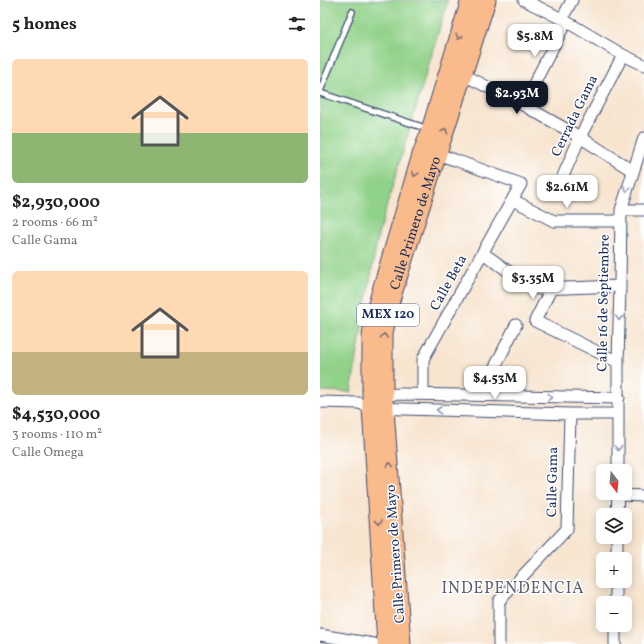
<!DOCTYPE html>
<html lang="en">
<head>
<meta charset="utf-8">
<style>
  :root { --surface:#fff; --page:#f2f2f2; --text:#222; --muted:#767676; --accent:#111827 }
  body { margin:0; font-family:Vollkorn,serif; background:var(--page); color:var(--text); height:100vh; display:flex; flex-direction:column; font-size:15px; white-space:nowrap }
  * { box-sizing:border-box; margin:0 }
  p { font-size:13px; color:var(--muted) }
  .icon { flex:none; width:22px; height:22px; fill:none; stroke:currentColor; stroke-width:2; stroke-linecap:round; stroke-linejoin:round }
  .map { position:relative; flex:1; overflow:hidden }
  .drawer { display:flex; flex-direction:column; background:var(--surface); width:320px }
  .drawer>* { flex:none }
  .needle { width:26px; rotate:164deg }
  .controls { position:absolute; left:276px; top:464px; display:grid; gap:8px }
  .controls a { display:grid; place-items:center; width:36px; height:36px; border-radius:6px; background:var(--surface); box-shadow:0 2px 10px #0003; font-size:20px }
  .price { position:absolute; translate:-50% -34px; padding:0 9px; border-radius:8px; background:#fff; color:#222; font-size:13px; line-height:26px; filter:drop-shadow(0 1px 2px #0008) }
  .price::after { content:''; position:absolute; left:50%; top:24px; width:12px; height:9px; margin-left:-6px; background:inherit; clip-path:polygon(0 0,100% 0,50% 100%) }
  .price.selected { background:var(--accent); color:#fff }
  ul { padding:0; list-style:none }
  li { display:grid; align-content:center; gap:8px; height:212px; padding:0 12px }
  li span { display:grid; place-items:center; height:124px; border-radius:6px; color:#555 }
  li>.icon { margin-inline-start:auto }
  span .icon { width:72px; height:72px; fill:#fffc; stroke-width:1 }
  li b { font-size:17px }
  h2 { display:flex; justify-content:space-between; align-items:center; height:48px; padding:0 12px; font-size:17px }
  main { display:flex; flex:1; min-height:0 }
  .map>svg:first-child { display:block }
  .green { fill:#91d289; stroke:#568074 }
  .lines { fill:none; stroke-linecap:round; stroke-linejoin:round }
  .lane-casing { stroke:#3c4a6f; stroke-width:8 }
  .street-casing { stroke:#3c4a6f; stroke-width:13 }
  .primary-casing { stroke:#3c4a6f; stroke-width:19 }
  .lane { stroke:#fff; stroke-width:5.5 }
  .street { stroke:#fff; stroke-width:11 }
  .primary { stroke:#fabb8c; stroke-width:17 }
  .oneway { stroke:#7f6e73 }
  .oneway2 { stroke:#8d97ae }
  .labels { text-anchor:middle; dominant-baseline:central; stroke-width:3; stroke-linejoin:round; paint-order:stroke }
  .shield { fill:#fff; stroke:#5f6d8e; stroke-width:1 }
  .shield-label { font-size:13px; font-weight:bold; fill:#1b2f5e }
  .street-label { font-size:14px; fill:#1b2f5e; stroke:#fff }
  .quarter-label { font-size:16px; letter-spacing:1px; fill:#5c5e6f; stroke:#fff }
</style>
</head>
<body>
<main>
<section class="drawer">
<h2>5 homes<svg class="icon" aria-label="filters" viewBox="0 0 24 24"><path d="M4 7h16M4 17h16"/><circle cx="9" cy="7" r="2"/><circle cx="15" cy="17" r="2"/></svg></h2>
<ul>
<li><span style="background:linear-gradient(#ffd9b3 60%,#8fb573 0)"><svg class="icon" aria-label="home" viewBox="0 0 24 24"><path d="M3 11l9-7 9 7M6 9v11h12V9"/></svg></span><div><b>$2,930,000</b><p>2 rooms · 66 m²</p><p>Calle Gama</p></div></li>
<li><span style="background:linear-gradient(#ffd9b3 65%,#c2b280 0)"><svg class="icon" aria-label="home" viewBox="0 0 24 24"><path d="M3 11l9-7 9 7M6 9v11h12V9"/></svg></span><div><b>$4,530,000</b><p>3 rooms · 110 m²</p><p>Calle Omega</p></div></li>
</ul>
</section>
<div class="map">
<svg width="324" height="644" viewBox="0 0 324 644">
  <rect width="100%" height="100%" fill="#fff"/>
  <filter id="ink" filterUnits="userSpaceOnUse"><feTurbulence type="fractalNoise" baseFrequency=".025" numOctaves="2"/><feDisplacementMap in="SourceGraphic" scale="8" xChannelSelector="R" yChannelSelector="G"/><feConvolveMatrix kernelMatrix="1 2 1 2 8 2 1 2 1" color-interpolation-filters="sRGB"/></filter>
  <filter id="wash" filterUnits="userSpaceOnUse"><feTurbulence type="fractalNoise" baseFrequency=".012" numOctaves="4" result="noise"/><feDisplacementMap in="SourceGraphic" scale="16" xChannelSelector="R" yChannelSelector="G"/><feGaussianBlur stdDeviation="0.9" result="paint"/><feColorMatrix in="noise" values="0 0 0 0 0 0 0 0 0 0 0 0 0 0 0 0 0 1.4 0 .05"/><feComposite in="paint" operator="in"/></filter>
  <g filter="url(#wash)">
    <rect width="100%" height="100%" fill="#f7e5d0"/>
    <path class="green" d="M 0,0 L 128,0 L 58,235 L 31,392 L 0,391 Z"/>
  </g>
  <g filter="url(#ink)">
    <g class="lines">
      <defs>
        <path id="lane" d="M 0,91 L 32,12
          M 0,93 L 108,129"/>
        <path id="street" d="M 204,0 L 242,19 L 303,55 L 324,65
          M 242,19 L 252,0
          M 144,75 L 203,105 L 260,137 L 313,171
          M 203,105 L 246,22
          M 237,190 L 260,137 L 303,55
          M 193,200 L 234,221 L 300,221
          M 301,210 L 324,210
          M 163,253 L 206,284 L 219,289 L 300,286
          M 231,289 L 215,321 L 298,362
          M 103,394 L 103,359 L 201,184 L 135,160 L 117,154 L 112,155
          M 59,395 L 82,394 L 299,398
          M 161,395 L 196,325
          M 0,402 L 39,403 L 51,408 L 250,414 L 298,414
          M 298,471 L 298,362 L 300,286 L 301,210 L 324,138
          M 298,495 L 324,496
          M 297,515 L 298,493
          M 297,559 L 297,537
          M 296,603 L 296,581
          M 0,635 L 54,644
          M 179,644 L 179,601 L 247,529 L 250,414
          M 295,644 L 295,625"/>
        <g id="primary">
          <path d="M 66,644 L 51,408 L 51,337 L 54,315 L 61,290 L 101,155 L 110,130 L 150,0"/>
          <path id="s1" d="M 82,644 L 64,395 L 64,333 L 71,300 L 167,0"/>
        </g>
      </defs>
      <use href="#lane" class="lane-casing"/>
      <use href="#street" class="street-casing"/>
      <use href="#primary" class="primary-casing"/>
      <use href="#lane" class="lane"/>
      <use href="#street" class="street"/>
      <use href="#primary" class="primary"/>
    </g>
    <defs><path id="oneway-chevron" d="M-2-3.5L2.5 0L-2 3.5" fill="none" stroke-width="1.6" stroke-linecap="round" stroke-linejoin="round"/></defs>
    <g class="oneway">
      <use href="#oneway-chevron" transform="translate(139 37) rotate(107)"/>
      <use href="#oneway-chevron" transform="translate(125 131) rotate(-71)"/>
      <use href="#oneway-chevron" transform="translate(95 174) rotate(107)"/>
      <use href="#oneway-chevron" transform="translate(64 336) rotate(-87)"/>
      <use href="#oneway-chevron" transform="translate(70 465) rotate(-94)"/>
      <use href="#oneway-chevron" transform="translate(59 522) rotate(86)"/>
    </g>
    <g class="oneway2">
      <use href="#oneway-chevron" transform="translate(307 189) rotate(108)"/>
      <use href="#oneway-chevron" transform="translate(299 318) rotate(92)"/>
      <use href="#oneway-chevron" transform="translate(230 397) rotate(1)"/>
      <use href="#oneway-chevron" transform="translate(119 410) rotate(-178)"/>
      <use href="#oneway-chevron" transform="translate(298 448) rotate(90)"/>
    </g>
  </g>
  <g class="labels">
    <rect class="shield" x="37" y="304" width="62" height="22" rx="3"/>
    <g class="shield-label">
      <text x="68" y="315">MEX 120</text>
    </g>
    <g class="street-label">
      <text transform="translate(255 116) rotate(-64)">Cerrada Gama</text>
      <text stroke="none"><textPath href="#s1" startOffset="426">Calle Primero de Mayo</textPath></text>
      <text transform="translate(129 283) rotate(-61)">Calle Beta</text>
      <text transform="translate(284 303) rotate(-89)">Calle 16 de Septiembre</text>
      <text transform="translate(233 482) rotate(-89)">Calle Gama</text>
      <text transform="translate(76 554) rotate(-94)">Calle Primero de Mayo</text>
    </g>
    <g class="quarter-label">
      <text x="193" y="589">INDEPENDENCIA</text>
    </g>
  </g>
</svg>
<div class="controls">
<a><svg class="needle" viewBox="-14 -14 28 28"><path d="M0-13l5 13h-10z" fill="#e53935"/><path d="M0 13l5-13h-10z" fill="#767676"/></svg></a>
<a><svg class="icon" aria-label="layers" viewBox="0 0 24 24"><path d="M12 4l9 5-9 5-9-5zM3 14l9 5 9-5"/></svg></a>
<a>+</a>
<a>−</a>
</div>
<b class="price" style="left:215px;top:58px">$5.8M</b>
<b class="price selected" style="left:197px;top:115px">$2.93M</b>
<b class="price" style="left:247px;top:209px">$2.61M</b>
<b class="price" style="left:213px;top:300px">$3.35M</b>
<b class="price" style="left:175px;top:400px">$4.53M</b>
</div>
</main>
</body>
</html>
